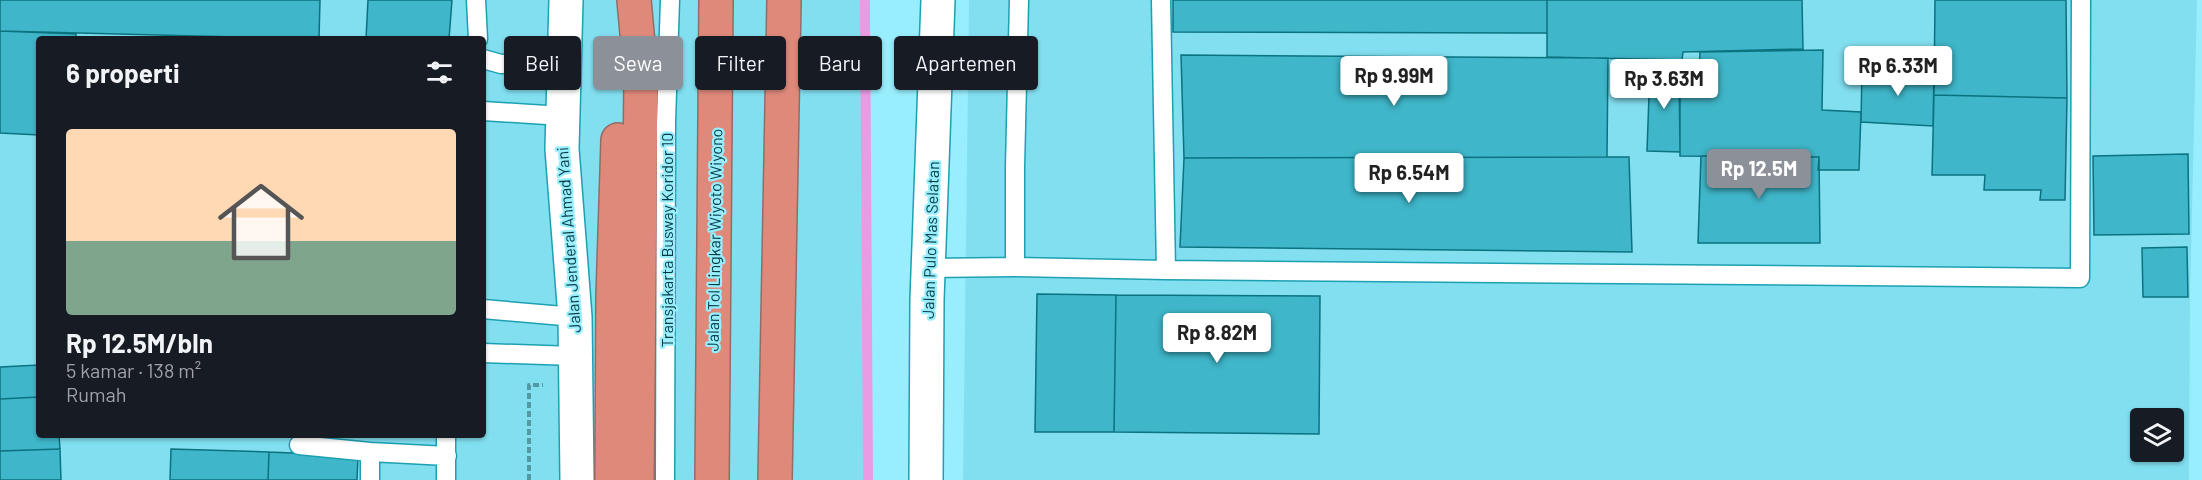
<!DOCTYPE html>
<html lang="id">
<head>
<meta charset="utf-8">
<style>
  :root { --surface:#171b24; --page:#242831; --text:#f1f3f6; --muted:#9ea1a6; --accent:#8c9099 }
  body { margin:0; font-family:Barlow,sans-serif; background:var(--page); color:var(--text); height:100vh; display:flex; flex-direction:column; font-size:22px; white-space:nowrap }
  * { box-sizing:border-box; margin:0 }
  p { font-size:20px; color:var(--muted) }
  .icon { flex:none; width:33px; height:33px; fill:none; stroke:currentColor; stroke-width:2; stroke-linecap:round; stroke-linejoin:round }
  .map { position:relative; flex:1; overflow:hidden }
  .side { position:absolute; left:36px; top:36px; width:450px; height:402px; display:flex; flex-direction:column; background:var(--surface); border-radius:6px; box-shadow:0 2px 4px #0004 }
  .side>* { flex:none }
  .top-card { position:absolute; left:504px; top:36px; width:570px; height:54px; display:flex; gap:12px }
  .controls { position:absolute; left:2130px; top:408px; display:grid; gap:12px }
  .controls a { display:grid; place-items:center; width:54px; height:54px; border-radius:6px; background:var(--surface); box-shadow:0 2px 4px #0004; font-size:30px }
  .price { position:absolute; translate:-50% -51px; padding:0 14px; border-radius:6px; background:#fff; color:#222; font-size:20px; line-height:39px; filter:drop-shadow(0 2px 3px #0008) }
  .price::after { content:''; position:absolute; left:50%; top:36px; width:18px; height:14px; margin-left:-9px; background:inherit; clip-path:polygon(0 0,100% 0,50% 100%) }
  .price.active { background:var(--accent); color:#fff }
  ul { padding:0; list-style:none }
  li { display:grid; align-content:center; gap:12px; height:318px; padding:0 30px }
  li span { display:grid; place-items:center; height:186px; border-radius:6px; color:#555 }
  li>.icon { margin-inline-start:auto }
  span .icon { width:108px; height:108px; fill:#fffc; stroke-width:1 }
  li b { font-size:26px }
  h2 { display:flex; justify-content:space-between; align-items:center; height:72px; padding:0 30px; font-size:26px }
  .tag { padding:0 21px; border-radius:6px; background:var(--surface); box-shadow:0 2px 4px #0004; font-size:21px; line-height:54px }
  .tag.active { background:var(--accent); color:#fff }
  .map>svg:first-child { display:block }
  .built { fill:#82dff0; fill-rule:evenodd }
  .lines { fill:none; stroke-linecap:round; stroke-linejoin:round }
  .stream { stroke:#ea9ce3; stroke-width:10 }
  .building { fill:#3fb6c9; stroke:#0b7280; stroke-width:1.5 }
  .lane-casing { stroke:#1ca0b2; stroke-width:21 }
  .street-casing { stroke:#1ca0b2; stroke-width:36 }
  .secondary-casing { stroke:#1ca0b2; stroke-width:36 }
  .highway-casing { stroke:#926d66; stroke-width:36 }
  .path { stroke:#5299a4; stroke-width:4; stroke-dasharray:6 3; stroke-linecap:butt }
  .lane { stroke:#fff; stroke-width:18 }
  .street { stroke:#fff; stroke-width:33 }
  .secondary { stroke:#fff; stroke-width:33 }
  .highway { stroke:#df897a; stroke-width:33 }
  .labels { text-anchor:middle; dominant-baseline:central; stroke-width:4.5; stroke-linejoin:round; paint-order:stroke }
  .street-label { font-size:16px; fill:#043a42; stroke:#98eefd }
</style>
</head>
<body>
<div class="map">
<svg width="2202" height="480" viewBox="0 0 2202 480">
  <rect width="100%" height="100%" fill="#98eefd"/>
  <path class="built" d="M 0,0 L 865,0 L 868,480 L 0,480 ZM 39,39 L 483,39 L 483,435 L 39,435 Z
    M 969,0 L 2197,0 L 2190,297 L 2189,480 L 963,480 ZM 2140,418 L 2174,418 L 2174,452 L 2140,452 Z"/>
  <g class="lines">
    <path class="stream" d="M 865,0 L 868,480"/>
  </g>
  <path class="building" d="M 0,0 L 320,0 L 319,39 L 0,31 Z
    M 368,0 L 452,0 L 449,39 L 366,39 Z
    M 1173,0 L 1547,0 L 1547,33 L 1173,32 Z
    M 1547,0 L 1802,0 L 1803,49 L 1683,52 L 1682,60 L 1547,57 Z
    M 1935,0 L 2066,0 L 2067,98 L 1934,95 Z
    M 0,31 L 76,34 L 76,39 L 39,39 L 39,135 L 0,133 Z
    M 1823,50 L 1822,110 L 1861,112 L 1859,170 L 1818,170 L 1819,157 L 1680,156 L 1680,76 L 1699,76 L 1700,52 Z
    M 1181,55 L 1608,58 L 1607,157 L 1184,158 Z
    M 1650,67 L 1679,68 L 1680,152 L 1647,151 Z
    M 1862,69 L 1934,70 L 1933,126 L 1861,122 Z
    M 1934,95 L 2067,98 L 2065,200 L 2040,200 L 2041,190 L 1984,190 L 1985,175 L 1932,175 Z
    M 2188,154 L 2189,234 L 2094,235 L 2093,156 Z
    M 1701,156 L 1819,157 L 1820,243 L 1698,243 Z
    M 1607,157 L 1629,157 L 1632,252 L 1180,247 L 1184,158 Z
    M 2187,247 L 2188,297 L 2143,297 L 2142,248 Z
    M 1037,294 L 1116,295 L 1114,432 L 1035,432 Z
    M 1116,295 L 1320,296 L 1319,434 L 1114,432 Z
    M 39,365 L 39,397 L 0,399 L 0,367 Z
    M 39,397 L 39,435 L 59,435 L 60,449 L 0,451 L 0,399 Z
    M 60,449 L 61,480 L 0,480 L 0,451 Z
    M 171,449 L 269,452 L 268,480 L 170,480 Z
    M 269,452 L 358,456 L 357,480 L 268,480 Z"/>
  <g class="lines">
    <defs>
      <path id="lane" d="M 476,0 L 478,39
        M 1019,0 L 1015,167 L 1015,267 L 1166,270 L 1161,0
        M 483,59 L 501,64 L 563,63
        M 483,111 L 562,116
        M 928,268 L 1015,267
        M 1166,270 L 2080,278 L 2081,0
        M 483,309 L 575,317
        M 483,353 L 574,356
        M 299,445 L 370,452
        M 370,480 L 370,452 L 447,456
        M 446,480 L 446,435
        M 665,480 L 666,122 L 670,0"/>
      <path id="street" d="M 926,480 L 927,300 L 938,0"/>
      <path id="secondary" d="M 566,0 L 562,149 L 575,317 L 577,480"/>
      <path id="highway" d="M 634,0 L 641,77 L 637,480
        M 612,480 L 613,297 L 618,140
        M 712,480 L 716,0
        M 775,480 L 784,0"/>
    </defs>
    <use href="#lane" class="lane-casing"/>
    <use href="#street" class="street-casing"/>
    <use href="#secondary" class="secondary-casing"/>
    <use href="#highway" class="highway-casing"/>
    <path class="path" d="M 529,480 L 529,385 L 543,385"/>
    <use href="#lane" class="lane"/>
    <use href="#street" class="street"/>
    <use href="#secondary" class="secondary"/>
    <use href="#highway" class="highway"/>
  </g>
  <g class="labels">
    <g class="street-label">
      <text transform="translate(568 240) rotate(-94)">Jalan Jenderal Ahmad Yani</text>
      <text transform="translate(666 240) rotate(-90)">Transjakarta Busway Koridor 10</text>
      <text transform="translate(714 240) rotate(-89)">Jalan Tol Lingkar Wiyoto Wiyono</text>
      <text transform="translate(930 240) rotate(-88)">Jalan Pulo Mas Selatan</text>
    </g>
  </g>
</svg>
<div class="controls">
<a><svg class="icon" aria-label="layers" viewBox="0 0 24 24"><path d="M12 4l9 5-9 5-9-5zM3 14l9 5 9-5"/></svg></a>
</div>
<b class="price" style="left:1898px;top:97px">Rp 6.33M</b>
<b class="price" style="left:1394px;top:107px">Rp 9.99M</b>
<b class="price" style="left:1664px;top:110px">Rp 3.63M</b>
<b class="price active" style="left:1759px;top:200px">Rp 12.5M</b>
<b class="price" style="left:1409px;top:204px">Rp 6.54M</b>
<b class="price" style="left:1217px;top:364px">Rp 8.82M</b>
<div class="top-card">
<a class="tag">Beli</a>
<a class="tag active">Sewa</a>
<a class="tag">Filter</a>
<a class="tag">Baru</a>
<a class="tag">Apartemen</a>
</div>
<section class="side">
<h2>6 properti<svg class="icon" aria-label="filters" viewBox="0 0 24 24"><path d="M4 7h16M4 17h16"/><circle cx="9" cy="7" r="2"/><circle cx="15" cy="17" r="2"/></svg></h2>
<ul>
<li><span style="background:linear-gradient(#ffd9b3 60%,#7fa58c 0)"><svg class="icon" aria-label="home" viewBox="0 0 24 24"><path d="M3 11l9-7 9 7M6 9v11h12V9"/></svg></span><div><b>Rp 12.5M/bln</b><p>5 kamar · 138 m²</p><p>Rumah</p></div></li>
</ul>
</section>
</div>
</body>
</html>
